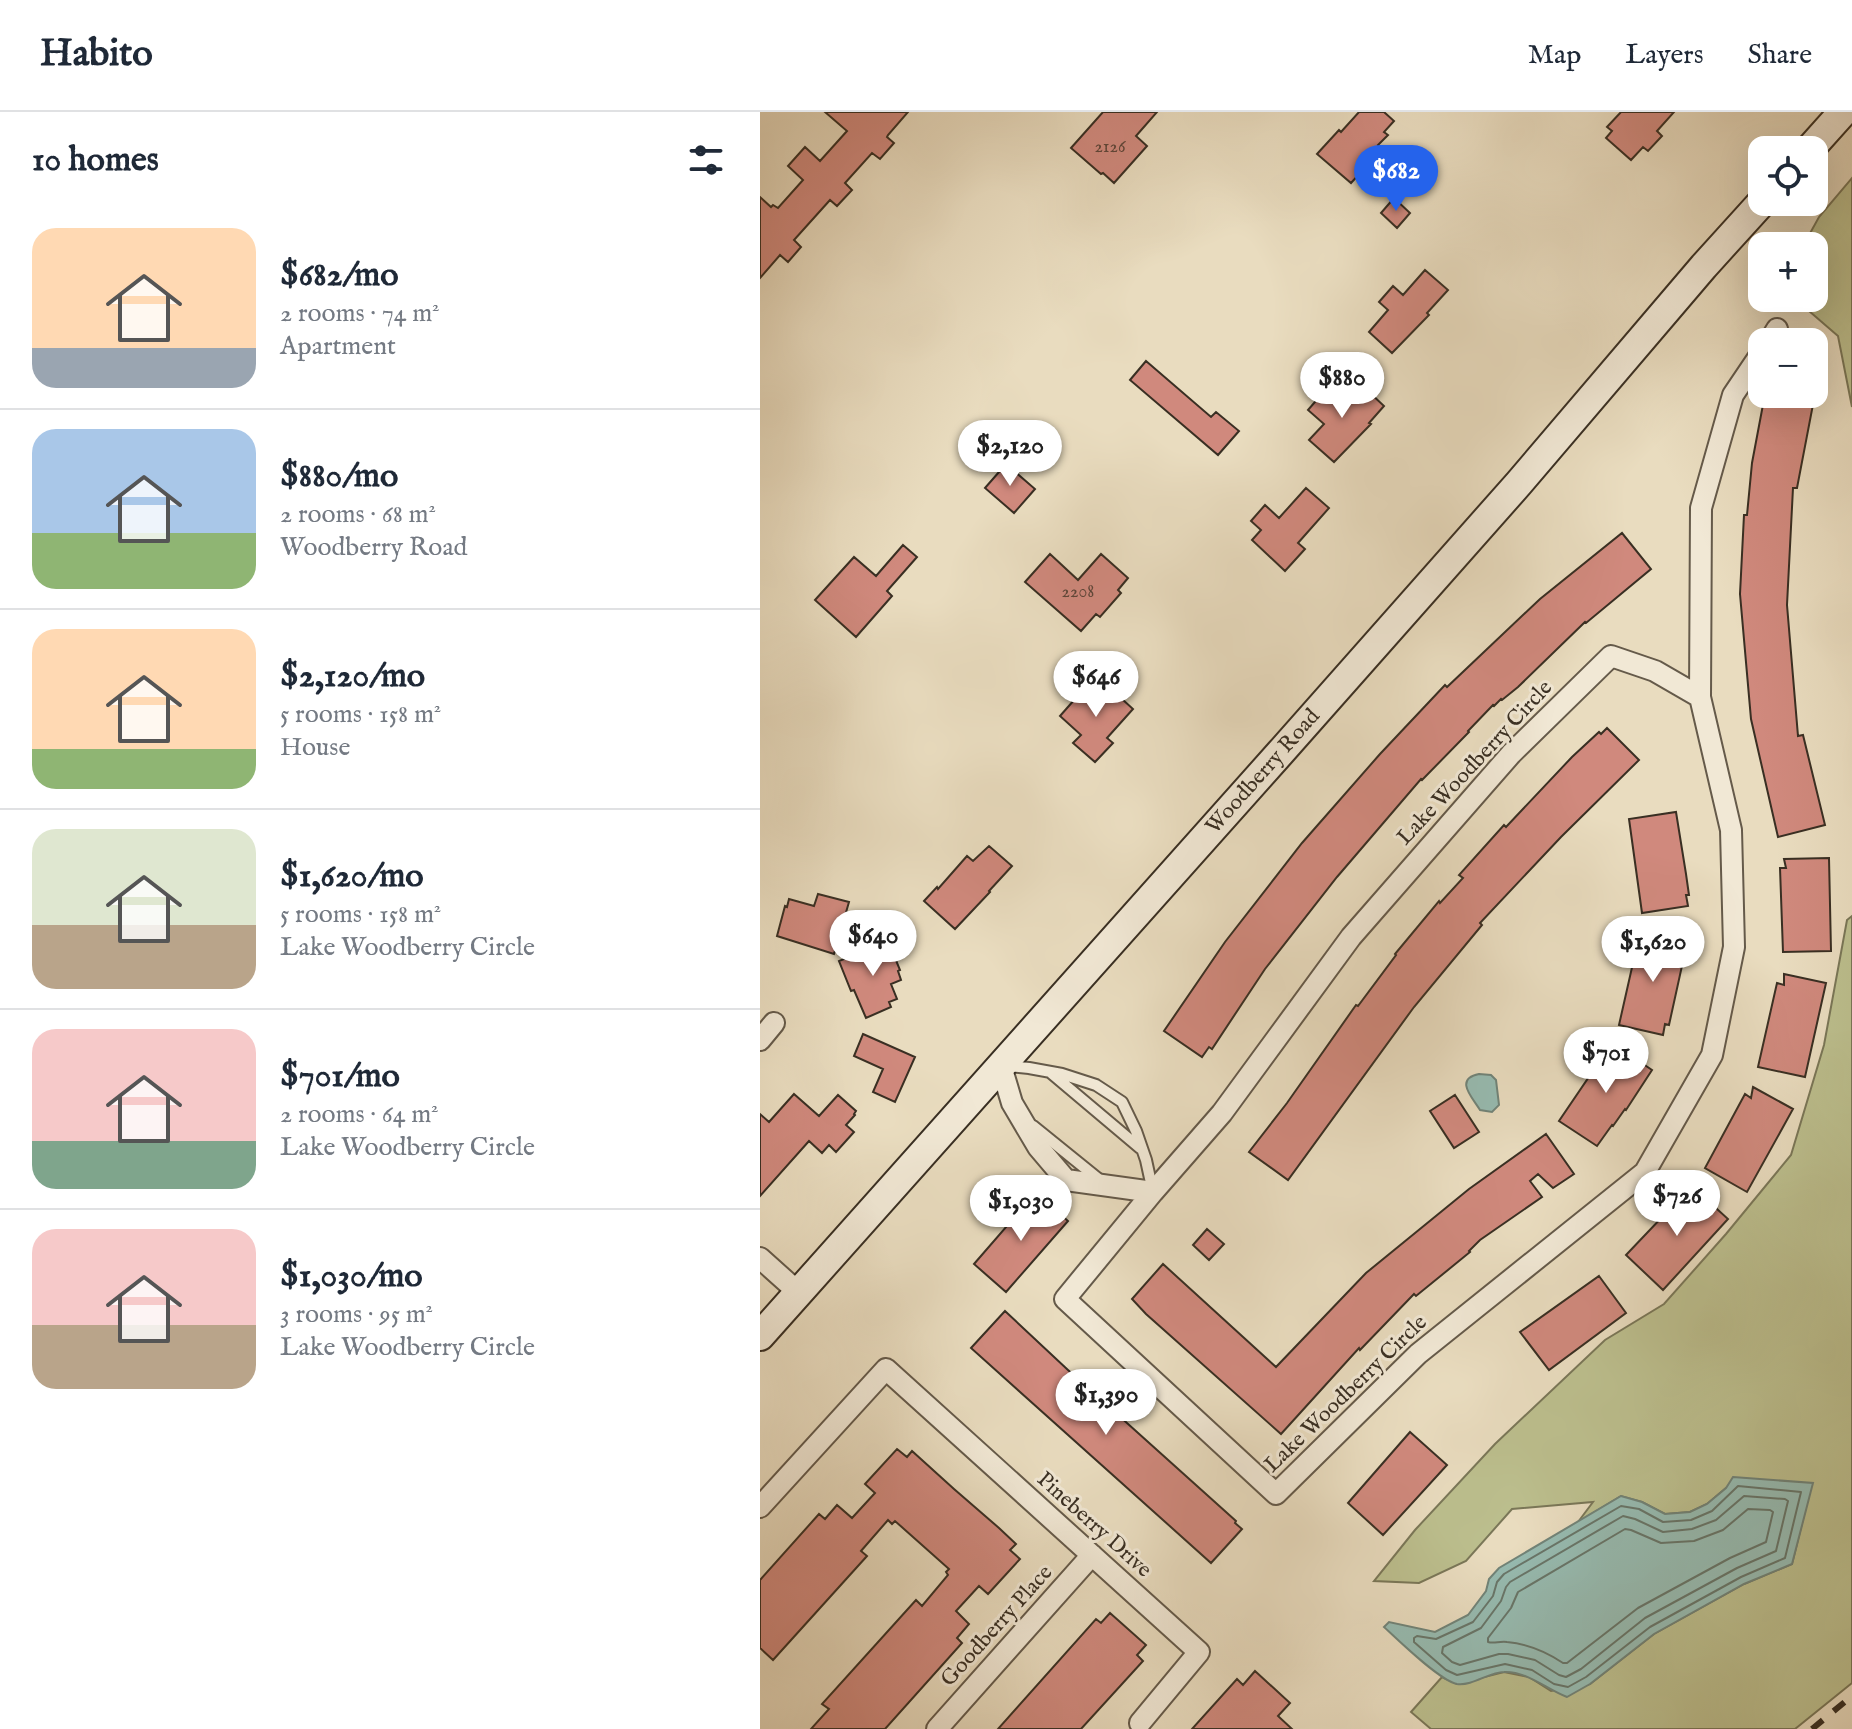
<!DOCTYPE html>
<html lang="en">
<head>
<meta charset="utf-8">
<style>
  :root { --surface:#fff; --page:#f6f6f7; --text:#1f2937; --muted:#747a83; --line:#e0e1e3; --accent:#2563eb }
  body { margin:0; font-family:"IM FELL English",serif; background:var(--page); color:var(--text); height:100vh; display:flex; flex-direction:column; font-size:30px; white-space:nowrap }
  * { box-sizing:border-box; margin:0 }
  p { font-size:26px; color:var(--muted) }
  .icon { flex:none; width:44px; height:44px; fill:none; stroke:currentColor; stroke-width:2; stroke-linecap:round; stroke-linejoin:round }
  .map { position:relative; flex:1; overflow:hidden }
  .details { display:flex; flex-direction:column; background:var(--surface); width:760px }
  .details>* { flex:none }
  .fabs { position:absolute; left:988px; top:24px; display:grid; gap:16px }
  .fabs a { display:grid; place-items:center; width:80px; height:80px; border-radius:16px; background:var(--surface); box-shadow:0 8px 32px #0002; font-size:40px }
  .price { position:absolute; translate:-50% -68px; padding:0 18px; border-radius:28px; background:#fff; color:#222; font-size:26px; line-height:52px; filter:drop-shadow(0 2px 4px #0008) }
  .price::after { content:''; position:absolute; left:50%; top:48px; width:24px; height:18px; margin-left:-12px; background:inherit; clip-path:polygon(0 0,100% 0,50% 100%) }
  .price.selected { background:var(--accent); color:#fff }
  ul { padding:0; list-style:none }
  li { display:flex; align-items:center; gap:24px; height:200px; padding:0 32px }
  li+li { border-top:2px solid var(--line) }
  li span { display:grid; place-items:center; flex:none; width:224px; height:160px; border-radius:24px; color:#555 }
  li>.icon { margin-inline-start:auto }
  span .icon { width:96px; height:96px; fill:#fffc; stroke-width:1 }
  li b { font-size:34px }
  h2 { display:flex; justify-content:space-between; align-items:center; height:96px; padding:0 32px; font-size:34px }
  header { display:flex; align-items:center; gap:48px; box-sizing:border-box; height:112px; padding:0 40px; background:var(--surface); border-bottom:2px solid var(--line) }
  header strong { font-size:38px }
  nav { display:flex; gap:44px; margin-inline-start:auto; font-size:28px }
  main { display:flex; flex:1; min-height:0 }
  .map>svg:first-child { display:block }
  .green { fill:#bcbf8e; stroke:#7a7758; stroke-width:2 }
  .water { fill:#97bcb2; stroke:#718479; stroke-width:2 }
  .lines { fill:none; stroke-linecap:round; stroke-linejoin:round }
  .shore { stroke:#68766a; stroke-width:2 }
  .building { fill:#d0897d; stroke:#392f23; stroke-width:2 }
  .lane-casing { stroke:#655a4a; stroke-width:14 }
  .street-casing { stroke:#655a4a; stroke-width:24 }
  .secondary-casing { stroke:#392f23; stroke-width:32 }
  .lane { stroke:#f1e8d5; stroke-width:10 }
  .street { stroke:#f1e8d5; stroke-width:20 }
  .secondary { stroke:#f1e8d5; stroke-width:28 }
  .rail { stroke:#392f23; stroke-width:6; stroke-dasharray:14 14; stroke-linecap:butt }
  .labels { text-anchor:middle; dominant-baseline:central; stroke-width:6; stroke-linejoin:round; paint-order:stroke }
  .number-label { font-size:18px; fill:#5f463a }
  .street-label { font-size:22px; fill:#392f23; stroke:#f1e8d5 }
</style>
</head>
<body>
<header>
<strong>Habito</strong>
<nav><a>Map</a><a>Layers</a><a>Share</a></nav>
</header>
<main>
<section class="details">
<h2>10 homes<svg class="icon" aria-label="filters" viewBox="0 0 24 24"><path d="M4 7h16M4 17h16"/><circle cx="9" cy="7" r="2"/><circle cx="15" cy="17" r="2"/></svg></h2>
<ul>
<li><span style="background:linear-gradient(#ffd9b3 75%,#9aa5b1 0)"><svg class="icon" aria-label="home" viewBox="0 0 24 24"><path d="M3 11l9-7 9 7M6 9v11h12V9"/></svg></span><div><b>$682/mo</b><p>2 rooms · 74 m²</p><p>Apartment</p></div></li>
<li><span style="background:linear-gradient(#a9c7e8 65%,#8fb573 0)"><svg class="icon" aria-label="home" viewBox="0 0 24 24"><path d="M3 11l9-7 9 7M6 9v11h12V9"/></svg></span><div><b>$880/mo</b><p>2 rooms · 68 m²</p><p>Woodberry Road</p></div></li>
<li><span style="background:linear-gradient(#ffd9b3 75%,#8fb573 0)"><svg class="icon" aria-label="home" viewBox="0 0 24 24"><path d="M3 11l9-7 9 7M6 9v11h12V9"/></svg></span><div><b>$2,120/mo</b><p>5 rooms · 158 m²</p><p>House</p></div></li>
<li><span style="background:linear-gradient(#dfe7d0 60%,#b9a48a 0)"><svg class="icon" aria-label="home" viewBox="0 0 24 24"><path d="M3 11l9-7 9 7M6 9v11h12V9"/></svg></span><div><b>$1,620/mo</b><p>5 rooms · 158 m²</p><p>Lake Woodberry Circle</p></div></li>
<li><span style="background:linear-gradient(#f6c9c9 70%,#7fa58c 0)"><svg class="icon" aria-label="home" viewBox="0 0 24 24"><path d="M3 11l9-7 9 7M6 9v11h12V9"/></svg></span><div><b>$701/mo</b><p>2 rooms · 64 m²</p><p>Lake Woodberry Circle</p></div></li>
<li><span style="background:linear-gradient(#f6c9c9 60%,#b9a48a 0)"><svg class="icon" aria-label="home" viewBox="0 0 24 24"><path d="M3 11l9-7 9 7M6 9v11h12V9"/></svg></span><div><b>$1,030/mo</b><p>3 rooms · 95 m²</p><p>Lake Woodberry Circle</p></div></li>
</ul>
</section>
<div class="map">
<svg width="1092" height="1617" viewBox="0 0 1092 1617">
  <rect width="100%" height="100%" fill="#e9dcbf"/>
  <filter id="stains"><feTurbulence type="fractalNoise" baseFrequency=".0025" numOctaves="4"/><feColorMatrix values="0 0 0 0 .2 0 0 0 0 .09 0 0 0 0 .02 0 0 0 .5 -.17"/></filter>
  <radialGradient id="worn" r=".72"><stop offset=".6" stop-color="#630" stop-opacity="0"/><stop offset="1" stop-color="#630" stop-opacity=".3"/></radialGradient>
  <path class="green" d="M 1092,66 L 1092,295 L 1078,224 L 1034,186 L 1054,186 L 1054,134 L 1043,134 L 1059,105 Z
    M 1092,804 L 1092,1571 L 1035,1617 L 671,1617 L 651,1600 L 682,1565 L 697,1572 L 744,1560 L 769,1565 L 791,1579 L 830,1572 L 894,1522 L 984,1472 L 1032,1452 L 1052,1371 L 966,1376 L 947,1392 L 930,1400 L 905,1402 L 882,1390 L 861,1384 L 818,1410 L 833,1390 L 752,1397 L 706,1449 L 659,1471 L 614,1469 L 655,1418 L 735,1332 L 845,1228 L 904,1192 L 966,1122 L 1031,1043 L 1064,933 L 1087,808 Z"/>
  <path class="water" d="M 719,962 L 731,963 L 736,968 L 739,993 L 732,1000 L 720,998 C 712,985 694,967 719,962 Z
    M 973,1365 L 1053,1371 L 1032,1452 L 984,1472 L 894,1522 L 830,1572 L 807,1585 C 786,1577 767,1559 744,1560 C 729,1560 713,1574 697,1572 C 680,1569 638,1528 624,1515 L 629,1510 L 675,1520 L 708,1503 L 726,1479 L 729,1467 L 739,1456 L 861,1384 L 882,1390 L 905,1402 L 930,1400 L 947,1392 L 966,1376 Z"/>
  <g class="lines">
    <path class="shore" d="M 978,1374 L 1041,1380 L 1025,1446 L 981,1465 L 890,1515 L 826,1565 L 808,1575 L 794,1572 L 772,1558 L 745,1552 L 697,1563 L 686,1558 L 654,1530 L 654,1526 L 657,1524 L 676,1527 L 713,1510 L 733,1484 L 737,1470 L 744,1462 L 861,1394 L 879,1397 L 903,1410 L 931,1408 L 952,1399 Z
      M 984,1384 L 1025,1387 L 1028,1389 L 1016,1439 L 977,1456 L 885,1506 L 821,1557 L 806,1565 L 799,1563 L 775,1548 L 748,1542 L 739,1542 L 700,1553 L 692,1550 L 682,1541 L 683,1535 L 721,1516 L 741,1489 L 746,1475 L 750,1470 L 863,1404 L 875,1407 L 903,1420 L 932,1417 L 956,1408 Z
      M 988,1397 L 1010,1398 L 1013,1400 L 1006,1430 L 970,1446 L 878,1496 L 807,1551 L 803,1551 C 785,1539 768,1532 747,1530 C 739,1529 734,1532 728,1530 L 728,1526 L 751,1496 L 758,1480 L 865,1417 L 871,1418 L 901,1431 L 934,1429 L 963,1418 Z"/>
  </g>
  <path class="building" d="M 65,0 L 148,0 L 128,23 L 127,25 L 134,31 L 120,47 L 112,41 L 85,71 L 92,78 L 77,94 L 70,88 L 34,128 L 41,135 L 28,150 L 20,143 L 0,166 L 0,85 L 11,95 L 13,93 L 18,96 L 43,68 L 28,54 L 45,35 L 60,49 L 87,19 Z
    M 343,0 L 397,0 L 376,24 L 387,34 L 354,71 L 343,61 L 341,62 L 311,36 Z
    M 599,0 L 624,0 L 634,9 L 624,20 L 628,23 L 618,33 L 622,37 L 591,71 L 557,42 L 579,18 L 581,20 Z
    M 861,0 L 914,0 L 897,19 L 902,24 L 888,39 L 883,35 L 871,48 L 846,26 L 852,19 L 847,15 Z
    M 634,86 L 650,101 L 637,116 L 621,101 Z
    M 665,158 L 688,178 L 667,201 L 669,203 L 632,241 L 609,220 L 628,198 L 619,190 L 633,174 L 643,183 Z
    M 386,249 L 451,305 L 456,300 L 479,319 L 458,343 L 370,268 Z
    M 567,276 L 591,279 L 601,288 L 609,280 L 624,294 L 609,311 L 611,312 L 574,350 L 549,328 L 564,312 L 548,298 Z
    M 1005,282 L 1055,282 L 1037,376 L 1033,376 L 1027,493 L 1038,624 L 1043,623 L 1065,713 L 1018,725 L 991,607 L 980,482 L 984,403 L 987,403 L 992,351 Z
    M 246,352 L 275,377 L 254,401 L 225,376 Z
    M 546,376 L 569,396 L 538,431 L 545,437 L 525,459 L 492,428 L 501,418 L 491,409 L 505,393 L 519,406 Z
    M 862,421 L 891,457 L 826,511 L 825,510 L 758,575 L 742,588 L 741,587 L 734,594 L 733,593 L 708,619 L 709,620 L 662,668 L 661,667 L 577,765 L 505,857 L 452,937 L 449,935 L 442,945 L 404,919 L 465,830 L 542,731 L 620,642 L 685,573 L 687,575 L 780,487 Z
    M 143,433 L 157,445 L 127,479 L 132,484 L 96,525 L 55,488 L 94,445 L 116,464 Z
    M 290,442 L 318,468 L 341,442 L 368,466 L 358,478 L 361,481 L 340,505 L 336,502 L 321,519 L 265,470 Z
    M 330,570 L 345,583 L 351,577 L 373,597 L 347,626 L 353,631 L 335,650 L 313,631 L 321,623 L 300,604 Z
    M 847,616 L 879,648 L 801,725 L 720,811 L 722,813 L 654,895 L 528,1068 L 489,1040 L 527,991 L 596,893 L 598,894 L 636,843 L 635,842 L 679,789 L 680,791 L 703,766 L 699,763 L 744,713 L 746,715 L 812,645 L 839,620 L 841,622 Z
    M 916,700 L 926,762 L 929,783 L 926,783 L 928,794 L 882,801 L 869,707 Z
    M 229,734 L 252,754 L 229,779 L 230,780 L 195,817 L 164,789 L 177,775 L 178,777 L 207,744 L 213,749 Z
    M 1069,746 L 1071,839 L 1023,840 L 1020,756 L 1026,756 L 1024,747 Z
    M 58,782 L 89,790 L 74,842 L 17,824 L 25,794 L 27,795 L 29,787 L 54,794 Z
    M 880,820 L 927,831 L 909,913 L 905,912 L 903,923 L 859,913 Z
    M 128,829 L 140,858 L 138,859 L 141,868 L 131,872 L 137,887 L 129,890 L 131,895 L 106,906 L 94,878 L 91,879 L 79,849 Z
    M 1024,862 L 1066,871 L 1045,965 L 998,955 L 1017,871 L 1024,873 Z
    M 103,922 L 155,945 L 135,990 L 113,980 L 123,957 L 94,944 Z
    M 852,931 L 892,958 L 866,998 L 865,997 L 853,1014 L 852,1013 L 837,1034 L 799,1009 Z
    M 993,975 L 1033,997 L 987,1080 L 945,1056 L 985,982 L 991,986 Z
    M 34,982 L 59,1004 L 78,983 L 96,999 L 94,1002 L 95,1003 L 86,1013 L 94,1020 L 76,1040 L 69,1033 L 62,1041 L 49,1029 L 0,1084 L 0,1002 L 9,1010 Z
    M 695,983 L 719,1020 L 694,1036 L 670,999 Z
    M 786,1022 L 814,1062 L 793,1076 L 778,1062 L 770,1069 L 782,1085 L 720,1128 L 709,1139 L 710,1140 L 656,1184 L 654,1182 L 600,1238 L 599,1236 L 521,1322 L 386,1202 L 372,1187 L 403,1152 L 516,1255 L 606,1161 L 709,1077 Z
    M 934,1076 L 968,1107 L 903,1178 L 866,1143 L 925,1081 L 929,1085 Z
    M 278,1082 L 308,1109 L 246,1180 L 214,1152 L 266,1092 L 268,1093 Z
    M 447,1117 L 464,1132 L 449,1148 L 433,1133 Z
    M 839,1164 L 866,1201 L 789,1258 L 760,1220 Z
    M 245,1199 L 308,1258 L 476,1409 L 475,1411 L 482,1417 L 451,1451 L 211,1236 Z
    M 650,1320 L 687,1353 L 623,1423 L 588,1391 Z
    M 137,1337 L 147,1345 L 152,1339 L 194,1377 L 239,1416 L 256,1432 L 250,1438 L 260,1447 L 228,1482 L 219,1474 L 196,1499 L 209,1512 L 197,1526 L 202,1531 L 125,1617 L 51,1617 L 69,1597 L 62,1592 L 156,1488 L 162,1494 L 188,1463 L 186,1460 L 189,1457 L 135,1409 L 132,1412 L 128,1408 L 101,1439 L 107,1444 L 13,1548 L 0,1536 L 0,1468 L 59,1402 L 65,1407 L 77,1393 L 92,1406 L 115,1381 L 105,1372 Z
    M 350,1501 L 386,1533 L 377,1543 L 383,1549 L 321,1617 L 238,1617 L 336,1507 L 341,1511 Z
    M 495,1559 L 530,1591 L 518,1604 L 532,1617 L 432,1617 L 477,1567 L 483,1573 Z"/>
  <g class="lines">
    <defs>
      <path id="lane" d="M 247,954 L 269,956 L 302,962 L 336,973 L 362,990 L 376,1019 L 386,1048 L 393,1080
        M 291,961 L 380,1036
        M 273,1014 L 341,1069"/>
      <path id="street" d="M 1009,230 L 1017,217
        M 940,585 L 895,559 L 851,544 L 751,642 L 591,825 L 462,1001 L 393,1080 L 305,1187 L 516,1382 L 658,1242 L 885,1060 L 952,943 L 974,835 L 971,718 L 940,585 L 941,396 L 973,283 L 1002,240
        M 0,928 L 14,911
        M 241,954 L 252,991 L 278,1035 L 306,1068 L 393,1080
        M 0,1146 L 38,1180
        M 0,1395 L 126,1257 L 439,1540 L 380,1611
        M 177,1617 L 332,1443"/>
      <g id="secondary">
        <path d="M 1049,38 L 1083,0"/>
        <path id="s1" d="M 0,1224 L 520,641 L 759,371 L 944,154 L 1002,90"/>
      </g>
    </defs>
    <use href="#lane" class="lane-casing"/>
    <use href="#street" class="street-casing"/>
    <use href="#secondary" class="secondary-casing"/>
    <use href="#lane" class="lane"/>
    <use href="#street" class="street"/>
    <use href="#secondary" class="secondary"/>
    <path class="rail" d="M 1052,1617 L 1092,1584"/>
  </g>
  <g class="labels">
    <g class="number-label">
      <text x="350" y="35">2126</text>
      <text x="318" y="480">2208</text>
    </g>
    <g class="street-label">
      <text transform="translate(715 651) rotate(-47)">Lake Woodberry Circle</text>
      <text stroke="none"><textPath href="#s1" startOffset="756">Woodberry Road</textPath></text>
      <text transform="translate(586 1282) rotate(-44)">Lake Woodberry Circle</text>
      <text transform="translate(334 1413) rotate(42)">Pineberry Drive</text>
      <text transform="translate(237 1514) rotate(-48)">Goodberry Place</text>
    </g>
  </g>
  <rect width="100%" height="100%" filter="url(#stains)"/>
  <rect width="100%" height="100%" fill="url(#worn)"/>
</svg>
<div class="fabs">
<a><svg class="icon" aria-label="locate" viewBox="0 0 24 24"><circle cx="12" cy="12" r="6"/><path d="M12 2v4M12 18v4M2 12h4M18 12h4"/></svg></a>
<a>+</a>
<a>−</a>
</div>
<b class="price selected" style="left:636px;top:101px">$682</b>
<b class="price" style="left:582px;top:308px">$880</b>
<b class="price" style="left:250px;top:376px">$2,120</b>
<b class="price" style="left:336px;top:607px">$646</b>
<b class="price" style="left:113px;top:866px">$640</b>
<b class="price" style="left:893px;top:872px">$1,620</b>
<b class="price" style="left:846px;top:983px">$701</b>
<b class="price" style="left:917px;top:1126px">$726</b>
<b class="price" style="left:261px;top:1131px">$1,030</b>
<b class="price" style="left:346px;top:1325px">$1,390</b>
</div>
</main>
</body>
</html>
